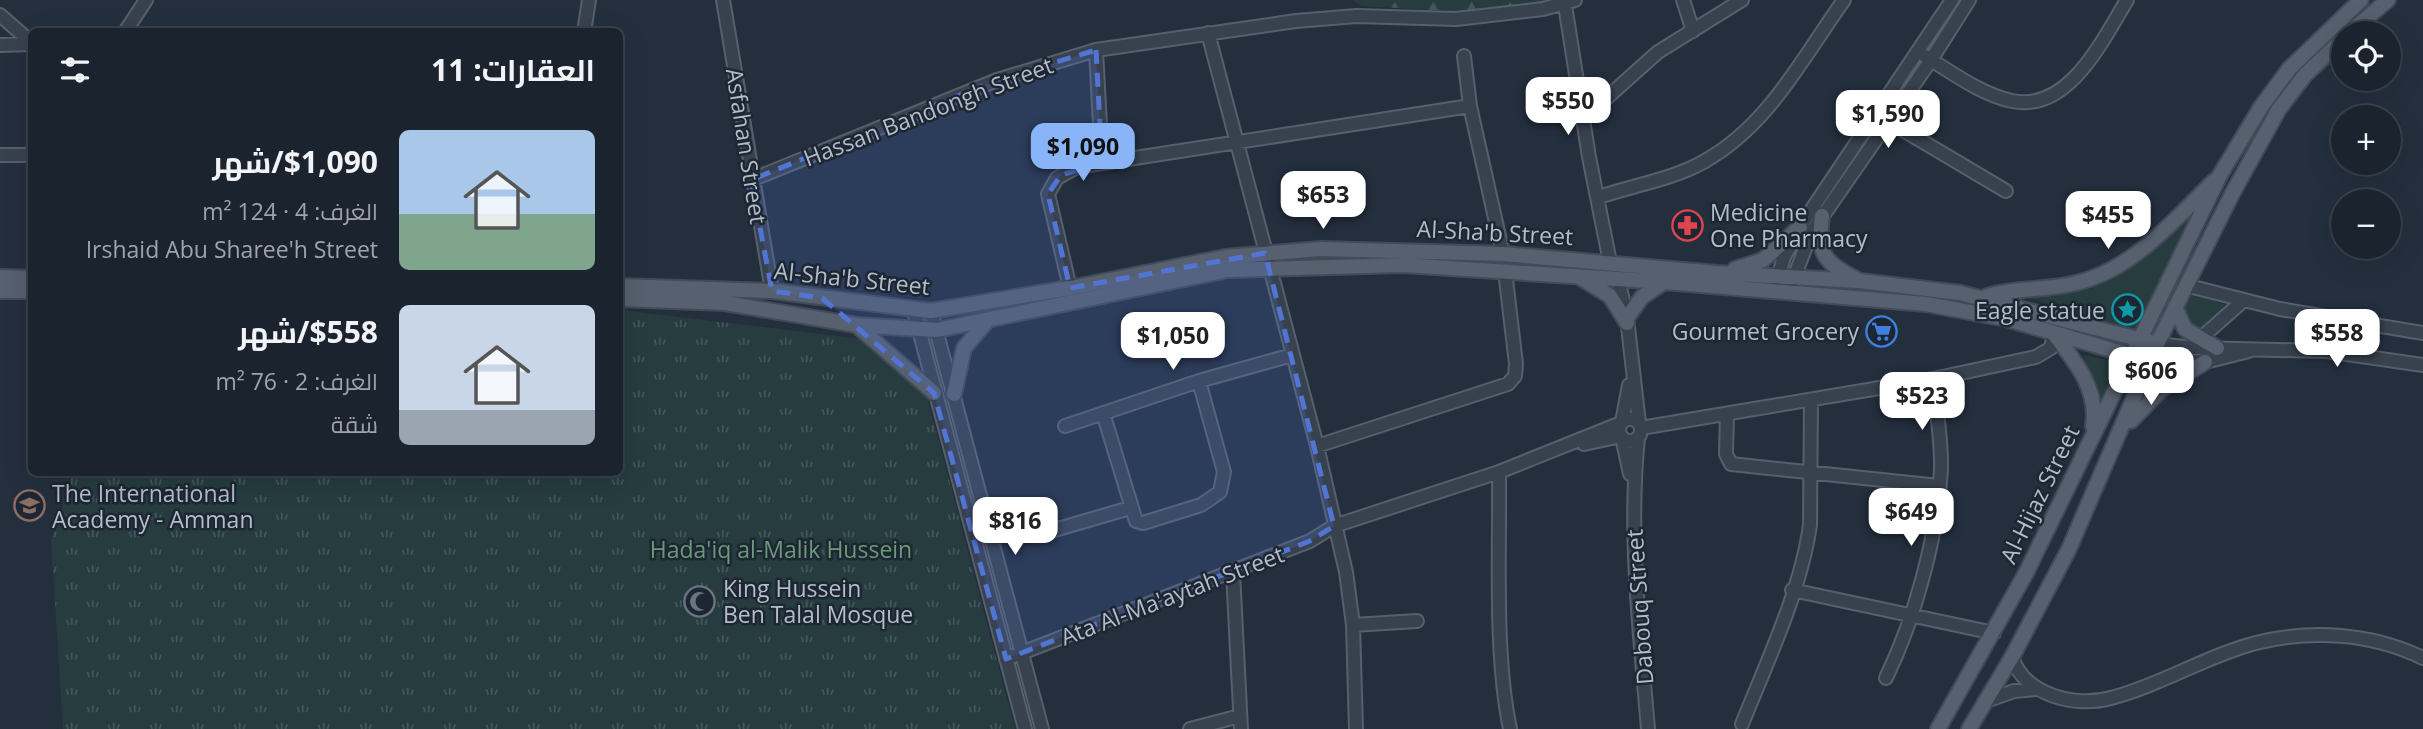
<!DOCTYPE html>
<html lang="ar">
<head>
<meta charset="utf-8">
<style>
  :root { --surface:#1b232e; --page:#282f3a; --text:#f1f3f6; --muted:#a0a4aa; --line:#39404a; --accent:#8ab4f8 }
  body { margin:0; font-family:"Open Sans",Cairo,sans-serif; background:var(--page); color:var(--text); direction:rtl; height:100vh; display:flex; flex-direction:column; font-size:26px; white-space:nowrap }
  * { box-sizing:border-box; margin:0 }
  p { font-size:23px; color:var(--muted) }
  .icon { flex:none; width:38px; height:38px; fill:none; stroke:currentColor; stroke-width:2; stroke-linecap:round; stroke-linejoin:round }
  .map { position:relative; flex:1; overflow:hidden; direction:ltr }
  .drawer { position:absolute; left:28px; top:28px; width:595px; height:448px; display:flex; flex-direction:column; background:var(--surface); border-radius:10px; box-shadow:0 7px 28px #0002,0 0 0 2px var(--line); direction:rtl }
  .drawer>* { flex:none }
  .fabs { position:absolute; left:2331px; top:21px; display:grid; gap:14px }
  .fabs a { display:grid; place-items:center; width:70px; height:70px; border-radius:50%; background:var(--surface); box-shadow:0 7px 28px #0002,0 0 0 2px var(--line); font-size:35px }
  .price { position:absolute; translate:-50% -60px; padding:0 16px; border-radius:14px; background:#fff; color:#222; font-size:23px; line-height:46px; filter:drop-shadow(0 2px 4px #0008) }
  .price::after { content:''; position:absolute; left:50%; top:42px; width:21px; height:16px; margin-left:-10px; background:inherit; clip-path:polygon(0 0,100% 0,50% 100%) }
  .price.active { background:var(--accent); color:#111 }
  ul { padding:0; list-style:none }
  li { display:flex; align-items:center; gap:21px; height:175px; padding:0 28px }
  li span { display:grid; place-items:center; flex:none; width:196px; height:140px; border-radius:10px; color:#555 }
  li>.icon { margin-inline-start:auto }
  span .icon { width:84px; height:84px; fill:#fffc; stroke-width:1 }
  li b { font-size:30px }
  h2 { display:flex; justify-content:space-between; align-items:center; height:84px; padding:0 28px; font-size:30px }
  .map>svg:first-child { display:block }
  .green { fill:#263c3f }
  .forest { fill:url(#forest-firs) }
  .park { fill:url(#park-tufts) }
  .lines { fill:none; stroke-linecap:round; stroke-linejoin:round }
  .minor-casing { stroke:#565f6c; stroke-width:16 }
  .major-casing { stroke:#414a57; stroke-width:18 }
  .minor { stroke:#38414e; stroke-width:12 }
  .major { stroke:#56606e; stroke-width:14 }
  .marked { fill:#5274d3; fill-opacity:0.2; stroke:#5274d3; stroke-width:5; stroke-dasharray:14 9; stroke-linejoin:round }
  .labels { text-anchor:middle; dominant-baseline:central; stroke-width:5; stroke-linejoin:round; paint-order:stroke }
  .street-label { font-size:23px; fill:#b4bcc9; stroke:#1d2633 }
  .poi-label { font-size:23px; fill:#b4bcc9; stroke:#1d2633; text-anchor:start }
  .park-label { font-size:23px; fill:#6b9a76; stroke:#1d2633 }
</style>
</head>
<body>
<div class="map">
<svg width="2423" height="729" viewBox="0 0 2423 729">
  <defs>
    <pattern id="forest-firs" width="22" height="20" patternUnits="userSpaceOnUse" patternTransform="scale(1.75)"><rect width="22" height="20" fill="#263c3f"/><path d="M5 1l3.5 6h-7zM16 11l3.5 6h-7z" fill="#435659"/></pattern>
    <pattern id="park-tufts" width="24" height="20" patternUnits="userSpaceOnUse" patternTransform="scale(1.75)"><rect width="24" height="20" fill="#263c3f"/><path d="M3 7l-1-3M5 7V3M7 7l1-3M15 17l-1-3M17 17v-4M19 17l1-3" fill="none" stroke="#435659"/></pattern>
  </defs>
  <rect width="100%" height="100%" fill="#242f3e"/>
  <path class="green" d="M 2201,203 L 2137,331 L 2023,296 L 2090,289 L 2147,257 Z
    M 2189,293 L 2234,307 L 2205,331 C 2193,327 2186,323 2181,311 Z
    M 2083,355 L 2121,363 L 2103,402 Z
    M 2186,366 L 2167,376 L 2140,402 L 2156,367 Z"/>
  <path class="forest" d="M 1353,0 L 1555,0 L 1486,13 L 1362,6 Z"/>
  <path class="park" d="M 620,310 L 863,339 L 926,393 L 1015,729 L 63,729 L 51,540 L 73,473 L 620,472 Z"/>
  <g class="lines">
    <defs>
      <path id="minor" d="M 723,0 L 772,291
        M 1683,0 L 1693,31
        M 1565,5 L 1589,157 L 1610,262
        M 0,15 L 32,43
        M 125,32 L 146,0
        M 584,32 L 589,0
        M 1208,33 L 1317,446 L 1346,572 L 1353,625 L 1356,729
        M 0,45 L 32,44
        M 1096,50 L 1102,163
        M 1464,56 L 1470,106 L 1503,254
        M 1925,56 C 1951,72 1982,95 2012,101 C 2069,113 2103,39 2127,0
        M 1582,120 L 1658,52 L 1742,0
        M 1888,121 L 2006,191
        M 0,155 L 32,155
        M 751,180 L 997,80 L 1096,50 L 1296,21 L 1356,16 L 1456,19 L 1543,9 L 1575,0
        M 1599,197 C 1634,185 1674,179 1705,161 C 1769,125 1803,57 1844,0
        M 1618,279 L 1627,318 L 1639,423
        M 1776,284 L 1784,257 L 1800,227 L 1952,0
        M 2185,285 L 2280,309 L 2423,333
        M 1070,288 L 1048,194 L 1057,178 L 1077,167 L 1470,106
        M 1789,291 L 1811,233 L 1931,60 L 1969,0
        M 914,311 L 1025,729
        M 931,311 L 1042,729
        M 2201,338 L 2244,300
        M 2157,344 L 2194,348 L 2326,351 L 2423,365
        M 2151,358 L 2205,362 L 2249,351
        M 1103,413 L 1136,521 L 1143,523 L 1201,505 L 1220,492 L 1224,472 L 1199,381
        M 1727,415 L 1726,454 L 1731,464 L 1939,486
        M1619 430a11 11 0 1 1 22 0a11 11 0 1 1-22 0Z
        M 1622,422 L 1629,385
        M 1065,426 L 1199,381 L 1292,355
        M 1641,428 L 1933,379 L 2036,357 L 2051,348 L 2054,334
        M 1622,437 L 1630,474
        M 1638,438 C 1628,535 1640,632 1648,729
        M 1584,444 L 1621,436
        M 1317,446 L 1508,384 L 1515,376 L 1516,364 L 1505,271
        M 1499,472 C 1500,551 1494,652 1510,729
        M 1051,531 L 1130,508
        M 1233,572 L 1241,729
        M 1792,590 L 1994,633
        M 1353,625 L 1417,621
        M 2012,657 C 2024,695 2075,708 2111,698 C 2161,685 2206,656 2256,643 C 2312,629 2371,633 2423,658
        M 1006,659 L 1310,541 L 1334,526 L 1499,472 L 1621,423
        M 1886,678 C 1915,618 1937,538 1941,470 C 1942,440 1936,408 1933,379
        M 1986,701 L 2014,691 L 2036,689
        M 1742,724 C 1767,662 1801,590 1810,525 L 1811,400
        M 1190,729 L 1240,716"/>
      <path id="major" d="M 2349,33 L 2388,0
        M 1822,216 C 1817,253 1823,262 1856,279
        M 1735,269 L 1763,260 L 1800,227
        M 0,277 L 32,278
        M 1581,278 L 1610,296 L 1627,323
        M 620,286 L 772,291 L 931,311 L 1070,288 L 1225,257 L 1321,249 L 1503,254 L 1717,273 L 1860,281 L 1960,293 L 2157,344
        M 0,291 L 32,291
        M 1985,297 C 2014,287 2046,291 2076,283 C 2133,270 2174,220 2214,181
        M 620,299 L 725,303 L 856,325 L 937,330 L 1228,270 L 1403,265 L 1664,282 L 1926,304 L 2007,319 L 2132,356 L 2151,358
        M 2175,307 L 2185,329 L 2217,348
        M 1627,318 L 1642,297 L 1664,282
        M 856,325 L 934,393
        M 2054,334 C 2075,361 2099,390 2093,426
        M 954,394 L 964,348 L 987,321
        M 2131,421 L 2161,390 L 2205,362
        M 1938,729 L 2026,573 L 2220,175 L 2261,107 L 2289,69 L 2361,0
        M 1969,729 L 2012,657 L 2069,549 L 2157,344 L 2232,194 L 2279,109 L 2305,75 L 2343,39"/>
    </defs>
    <use href="#minor" class="minor-casing"/>
    <use href="#major" class="major-casing"/>
    <use href="#minor" class="minor"/>
    <use href="#major" class="major"/>
  </g>
  <path class="marked" d="M 1096,50 L 1102,163 L 1061,175 L 1048,194 L 1070,288 L 1265,253 L 1334,526 L 1310,541 L 1006,659 L 934,393 L 822,298 L 772,291 L 751,180 L 997,80 Z"/>
  <defs>
    <symbol id="pharmacy-ring" viewBox="-11 -11 22 22"><circle r="9.5" fill="#1d2633" stroke="#e0444e" stroke-width="1.5"/><path d="M-2-6h4v4h4v4h-4v4h-4v-4h-4v-4h4Z" fill="#e0444e"/></symbol>
    <symbol id="sight-ring" viewBox="-11 -11 22 22"><circle r="9.5" fill="#1d2633" stroke="#0f9aa8" stroke-width="1.5"/><path d="M0-6L1.8-2.2L6-1.7L2.9 1.2L3.7 5.4L0 3.3L-3.7 5.4L-2.9 1.2L-6-1.7L-1.8-2.2Z" fill="#0f9aa8"/></symbol>
    <symbol id="supermarket-ring" viewBox="-11 -11 22 22"><circle r="9.5" fill="#1d2633" stroke="#3f7fe0" stroke-width="1.5"/><path d="M-6-5.5h2.5l.6 2H6L4.5 2H-2.5L-4.4-4H-6ZM-1.5 3.2a1.3 1.3 0 1 0 .1 0ZM3 3.2a1.3 1.3 0 1 0 .1 0Z" fill="#3f7fe0"/></symbol>
    <symbol id="school-ring" viewBox="-11 -11 22 22"><circle r="9.5" fill="#1d2633" stroke="#8d6e63" stroke-width="1.5"/><path d="M0-5L7-2L0 1L-7-2ZM-4 1L0 2.5L4 1V4Q0 6-4 4Z" fill="#8d6e63"/></symbol>
    <symbol id="mosque-ring" viewBox="-11 -11 22 22"><circle r="9.5" fill="#1d2633" stroke="#6b7280" stroke-width="1.5"/><path d="M3.5-4.9A6 6 0 1 0 3.5 4.9A5 5 0 1 1 3.5-4.9Z" fill="#6b7280"/></symbol>
  </defs>
  <g fill-rule="evenodd">
    <use href="#pharmacy-ring" x="1670" y="208" width="35" height="35"/>
    <use href="#sight-ring" x="2110" y="292" width="35" height="35"/>
    <use href="#supermarket-ring" x="1864" y="314" width="35" height="35"/>
    <use href="#school-ring" x="12" y="488" width="35" height="35"/>
    <use href="#mosque-ring" x="682" y="584" width="35" height="35"/>
  </g>
  <g class="labels">
    <g class="street-label">
      <text transform="translate(928 111) rotate(-21)">Hassan Bandongh Street</text>
      <text transform="translate(747 146) rotate(81)">Asfahan Street</text>
      <text transform="translate(1495 232) rotate(3)">Al-Sha'b Street</text>
      <text transform="translate(852 278) rotate(6)">Al-Sha'b Street</text>
      <text transform="translate(2039 494) rotate(-64)">Al-Hijaz Street</text>
      <text transform="translate(1172 595) rotate(-21)">Ata Al-Ma'aytah Street</text>
      <text transform="translate(1639 607) rotate(-94)">Dabouq Street</text>
    </g>
    <g class="poi-label">
      <text x="1710" y="212">Medicine<tspan x="1710" dy="26">One Pharmacy</tspan></text>
      <text x="2105" y="310" text-anchor="end">Eagle statue</text>
      <text x="1859" y="331" text-anchor="end">Gourmet Grocery</text>
      <text x="52" y="493">The International<tspan x="52" dy="26">Academy - Amman</tspan></text>
      <text x="723" y="588">King Hussein<tspan x="723" dy="26">Ben Talal Mosque</tspan></text>
    </g>
    <g class="park-label">
      <text x="781" y="549">Hada'iq al-Malik Hussein</text>
    </g>
  </g>
</svg>
<div class="fabs">
<a><svg class="icon" aria-label="locate" viewBox="0 0 24 24"><circle cx="12" cy="12" r="6"/><path d="M12 2v4M12 18v4M2 12h4M18 12h4"/></svg></a>
<a>+</a>
<a>−</a>
</div>
<b class="price" style="left:1568px;top:137px">$550</b>
<b class="price" style="left:1888px;top:150px">$1,590</b>
<b class="price active" style="left:1083px;top:183px">$1,090</b>
<b class="price" style="left:1323px;top:231px">$653</b>
<b class="price" style="left:2108px;top:251px">$455</b>
<b class="price" style="left:2337px;top:369px">$558</b>
<b class="price" style="left:1173px;top:372px">$1,050</b>
<b class="price" style="left:2151px;top:407px">$606</b>
<b class="price" style="left:1922px;top:432px">$523</b>
<b class="price" style="left:1911px;top:548px">$649</b>
<b class="price" style="left:1015px;top:557px">$816</b>
<section class="drawer">
<h2>العقارات: 11<svg class="icon" aria-label="filters" viewBox="0 0 24 24"><path d="M4 7h16M4 17h16"/><circle cx="9" cy="7" r="2"/><circle cx="15" cy="17" r="2"/></svg></h2>
<ul>
<li><span style="background:linear-gradient(#a9c7e8 60%,#7fa58c 0)"><svg class="icon" aria-label="home" viewBox="0 0 24 24"><path d="M3 11l9-7 9 7M6 9v11h12V9"/></svg></span><div><b>$1,090/شهر</b><p>الغرف: 4 · 124 m²</p><p>Irshaid Abu Sharee'h Street</p></div></li>
<li><span style="background:linear-gradient(#c9d6e8 75%,#9aa5b1 0)"><svg class="icon" aria-label="home" viewBox="0 0 24 24"><path d="M3 11l9-7 9 7M6 9v11h12V9"/></svg></span><div><b>$558/شهر</b><p>الغرف: 2 · 76 m²</p><p>شقة</p></div></li>
</ul>
</section>
</div>
</body>
</html>
